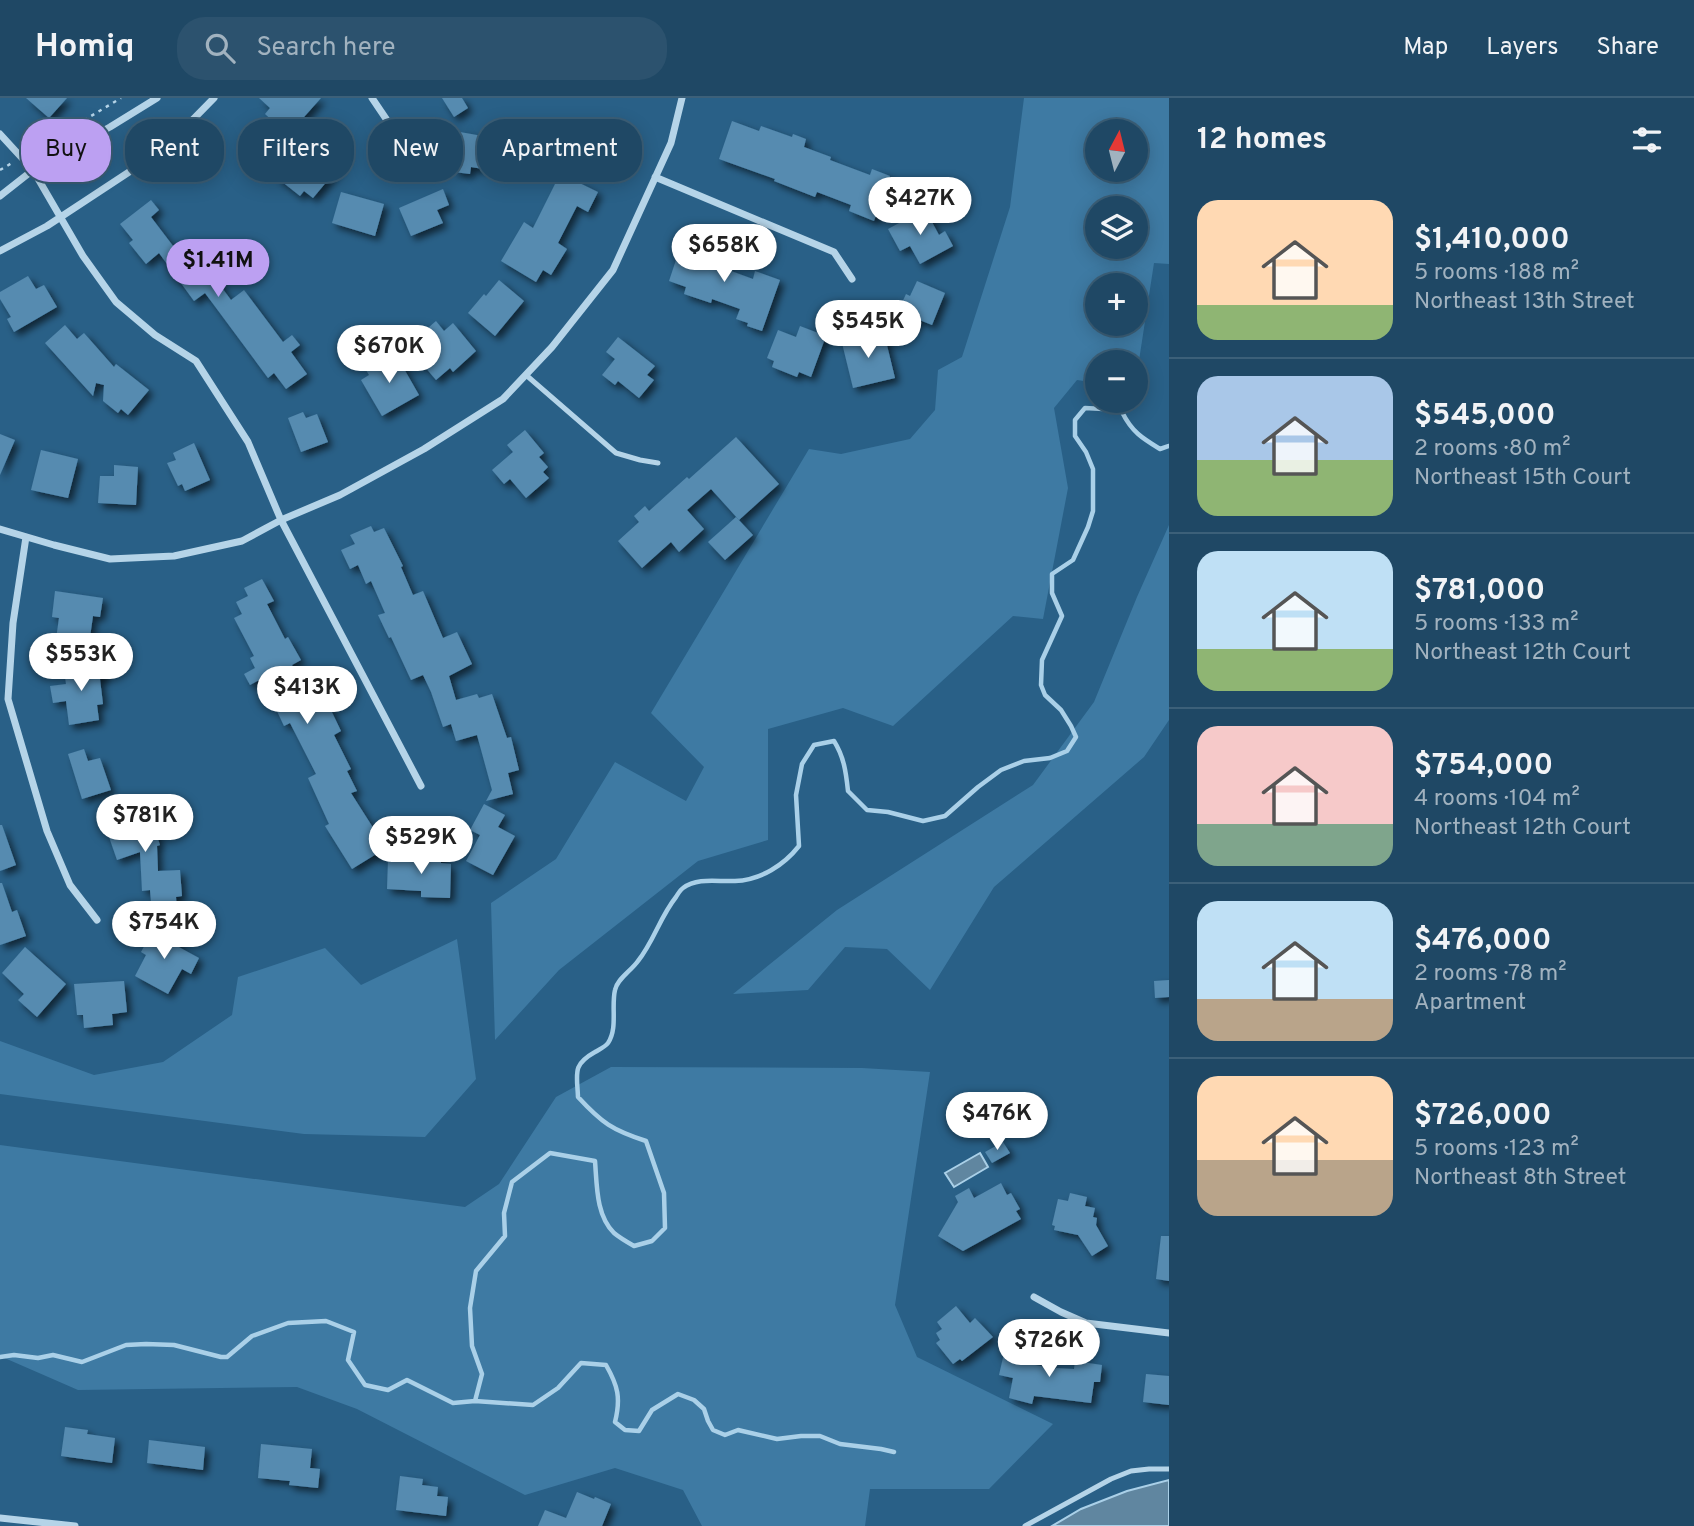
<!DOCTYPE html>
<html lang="en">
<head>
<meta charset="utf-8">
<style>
  :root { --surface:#1f4865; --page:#2c526e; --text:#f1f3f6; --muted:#a1b2bf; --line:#3c6079; --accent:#bca0f2 }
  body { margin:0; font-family:Overpass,sans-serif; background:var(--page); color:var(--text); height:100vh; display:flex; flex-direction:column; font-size:26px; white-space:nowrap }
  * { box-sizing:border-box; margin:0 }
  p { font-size:23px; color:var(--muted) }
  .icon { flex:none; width:38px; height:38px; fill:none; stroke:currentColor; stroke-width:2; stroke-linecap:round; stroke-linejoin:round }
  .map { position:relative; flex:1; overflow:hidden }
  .details { display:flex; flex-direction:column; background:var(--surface); width:525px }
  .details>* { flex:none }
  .hud { position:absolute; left:21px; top:21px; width:665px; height:63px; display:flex; gap:14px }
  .needle { width:46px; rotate:7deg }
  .buttons { position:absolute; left:1085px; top:21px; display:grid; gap:14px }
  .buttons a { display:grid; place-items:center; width:63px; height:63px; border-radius:50%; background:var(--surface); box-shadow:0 4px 18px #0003,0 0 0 2px var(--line); font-size:35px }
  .price { position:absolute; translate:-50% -60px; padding:0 16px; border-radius:24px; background:#fff; color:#222; font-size:23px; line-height:46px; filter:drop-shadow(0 2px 4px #0008) }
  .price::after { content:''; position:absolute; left:50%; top:42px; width:21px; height:16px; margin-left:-10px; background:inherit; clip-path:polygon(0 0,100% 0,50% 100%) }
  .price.active { background:var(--accent); color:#111 }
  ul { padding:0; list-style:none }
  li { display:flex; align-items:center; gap:21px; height:175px; padding:0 28px }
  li+li { border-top:2px solid var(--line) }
  li span { display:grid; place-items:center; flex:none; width:196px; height:140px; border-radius:21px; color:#555 }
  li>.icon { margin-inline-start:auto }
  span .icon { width:84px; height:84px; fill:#fffc; stroke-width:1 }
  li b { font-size:30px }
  h2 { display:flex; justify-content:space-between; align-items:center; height:84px; padding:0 28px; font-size:30px }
  .pill { padding:0 24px; border-radius:28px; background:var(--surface); box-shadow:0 4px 18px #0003,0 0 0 2px var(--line); font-size:24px; line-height:63px }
  .pill.active { background:var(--accent); color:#111 }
  header { display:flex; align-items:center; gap:42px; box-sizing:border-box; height:98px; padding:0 35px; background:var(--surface); border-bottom:2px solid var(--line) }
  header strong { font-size:33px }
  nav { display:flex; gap:38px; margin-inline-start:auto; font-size:24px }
  .search { width:490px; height:63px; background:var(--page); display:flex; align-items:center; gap:18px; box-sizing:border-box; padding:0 24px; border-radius:28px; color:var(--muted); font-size:26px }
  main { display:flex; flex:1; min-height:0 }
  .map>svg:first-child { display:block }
  .green { fill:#3e7aa3; fill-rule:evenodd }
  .water { fill:#6086a0; stroke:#aad0e8; stroke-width:2 }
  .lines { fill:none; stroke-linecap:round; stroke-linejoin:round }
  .stream { stroke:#aad0e8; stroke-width:4.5 }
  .building { fill:#568bb0; filter:url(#shadow) }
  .path { stroke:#b5d4e8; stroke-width:2.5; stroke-dasharray:3.5 5; stroke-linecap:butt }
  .lane { stroke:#b5d4e8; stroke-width:5 }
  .street { stroke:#b5d4e8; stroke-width:7 }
</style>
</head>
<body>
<header>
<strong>Homiq</strong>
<div class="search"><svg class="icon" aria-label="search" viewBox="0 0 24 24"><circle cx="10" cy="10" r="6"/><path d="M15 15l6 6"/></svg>Search here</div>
<nav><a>Map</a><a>Layers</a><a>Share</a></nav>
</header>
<main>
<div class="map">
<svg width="1169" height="1428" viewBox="0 0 1169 1428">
  <defs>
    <filter id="shadow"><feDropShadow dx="4.5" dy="4.5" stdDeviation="3.5" flood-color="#0009"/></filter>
  </defs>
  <rect width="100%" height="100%" fill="#296087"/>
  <path class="green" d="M 1024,0 L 1169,0 L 1169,166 L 1154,165 L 1136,282 L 1136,264 L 1097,264 L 1097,285 L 1077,282 L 1054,310 L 1068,390 L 1043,521 L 1013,518 L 893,628 L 843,610 L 768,631 L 768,742 L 698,763 L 559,872 L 495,942 L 491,805 L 556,761 L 615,664 L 686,703 L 704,669 L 651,615 L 809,351 L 841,356 L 910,341 L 935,312 L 938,272 L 962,259 L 1010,109 ZM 1136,33 L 1136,72 L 1097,72 L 1097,33 ZM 1136,110 L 1136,149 L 1097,149 L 1097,110 ZM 1097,187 L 1136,187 L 1136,226 L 1097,226 Z
    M 1169,427 L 1169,622 L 1144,659 L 994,789 L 930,892 L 887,851 L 845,849 L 808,892 L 733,896 L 837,812 L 1033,687 L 1094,604 L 1137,499 Z
    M 457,841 L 476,981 L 425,1039 L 304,1036 L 0,996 L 0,943 L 94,977 L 163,964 L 232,917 L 238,879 L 325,850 L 361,887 Z
    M 611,969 L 862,970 L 930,974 L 895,1207 L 917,1259 L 1053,1326 L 989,1391 L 870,1391 L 865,1428 L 702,1428 L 683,1392 L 615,1370 L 525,1397 L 357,1311 L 297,1289 L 78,1292 L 0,1258 L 0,1047 L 465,1109 L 499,1086 L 556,999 Z"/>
  <path class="water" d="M 980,1055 L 988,1069 L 954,1089 L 945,1075 Z
    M 1169,1382 L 1169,1428 L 1052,1428 L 1081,1411 L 1127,1393 Z"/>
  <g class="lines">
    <path class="stream" d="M 0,1259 L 14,1257 L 38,1260 L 53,1257 L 82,1264 L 126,1247 L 146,1246 L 174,1247 L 221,1259 L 227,1259 L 252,1238 L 288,1225 L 326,1223 L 354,1234 L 348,1262 L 365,1287 L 388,1292 L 407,1282 L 453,1305 L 475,1303 L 482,1276 L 472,1248 L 470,1210 L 476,1173 L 505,1138 L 504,1115 L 512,1084 L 550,1055 L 595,1063 C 597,1088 596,1117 614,1135 C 620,1140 627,1144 634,1148 L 652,1143 L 665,1130 L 664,1095 L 646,1043 C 612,1032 602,1025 578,999 C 577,975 572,967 595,954 C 600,951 605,949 608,945 C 618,930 611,909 615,892 C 617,881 631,873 638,863 C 654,843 660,819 676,799 C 678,796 680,792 683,790 C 698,779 718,784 735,783 C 761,782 784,767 799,748 L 796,697 L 802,666 L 814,647 L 834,643 C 844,659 846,674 848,693 L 867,712 L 888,714 L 923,723 L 945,718 L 978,689 L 1001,672 L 1024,663 L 1050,660 L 1067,653 L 1076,639 L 1071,628 L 1061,612 L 1045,597 L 1041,587 L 1042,562 L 1062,518 L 1052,495 L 1052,476 L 1073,462 L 1088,429 L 1093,413 L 1093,371 L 1086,354 L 1075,338 L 1075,322 L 1085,310 L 1103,311 L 1122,314 C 1132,334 1142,340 1160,351 L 1169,348
      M 475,1303 L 533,1307 L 558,1290 L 581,1265 L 606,1267 C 618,1288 621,1300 615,1324 L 625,1332 L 639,1333 L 652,1312 L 678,1296 L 694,1302 L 704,1311 L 708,1323 L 713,1332 L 725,1337 L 738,1332 L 777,1341 L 801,1338 L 820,1338 L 840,1346 L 881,1351 L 894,1354"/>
  </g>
  <path class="building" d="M 26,0 L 67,0 L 49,20 Z
    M 259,0 L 321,0 L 288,37 L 265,16 L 270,10 Z
    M 442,0 L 462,0 L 468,10 L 454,19 Z
    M 732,23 L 759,33 L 761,28 L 792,39 L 793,36 L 806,41 L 804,49 L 831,59 L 830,62 L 870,77 L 872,71 L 890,78 L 874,123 L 849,113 L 851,107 L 817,94 L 815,99 L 774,83 L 775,81 L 719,61 Z
    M 596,28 L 620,35 L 609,72 L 566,59 L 573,33 L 580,35 L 582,29 L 595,33 Z
    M 460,34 L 488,39 L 483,71 L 471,69 L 470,76 L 454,74 Z
    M 302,48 L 312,57 L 317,51 L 339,69 L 313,100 L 304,93 L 300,98 L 276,79 Z
    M 565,78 L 598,94 L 588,114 L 577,108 L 558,145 L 567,151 L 551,177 L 543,172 L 536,184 L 501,163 L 524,124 L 533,130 L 556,84 L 561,86 Z
    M 443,91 L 449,107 L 437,112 L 443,125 L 411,138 L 399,110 Z
    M 341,94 L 384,106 L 375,138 L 332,125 Z
    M 151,102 L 159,112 L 151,119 L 183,161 L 195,153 L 231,202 L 244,192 L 283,244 L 292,237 L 300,247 L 291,254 L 307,276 L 286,291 L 274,275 L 268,280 L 205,195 L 194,203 L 159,155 L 146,166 L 129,145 L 133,142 L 120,126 Z
    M 925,111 L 939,137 L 945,133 L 953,148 L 920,166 L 910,148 L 900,153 L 888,131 Z
    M 694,140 L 717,148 L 713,159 L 725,163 L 723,170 L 753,181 L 755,173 L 780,182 L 762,233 L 747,228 L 748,225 L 736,221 L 740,211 L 712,201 L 711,205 L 684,196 L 686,189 L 669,183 L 679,153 L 688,156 Z
    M 28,178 L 36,191 L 44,187 L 57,209 L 14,234 L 7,221 L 11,219 L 0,201 L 0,194 Z
    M 499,182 L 524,203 L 495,238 L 468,215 L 484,196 L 486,198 Z
    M 917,183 L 945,195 L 932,227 L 917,221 L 914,229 L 895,220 L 906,196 L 910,198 Z
    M 436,223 L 444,233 L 453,225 L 476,253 L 453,274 L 450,270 L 436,282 L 407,248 Z
    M 65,227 L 77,241 L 84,235 L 114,269 L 116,266 L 149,292 L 128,317 L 121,311 L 118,315 L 103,303 L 104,287 L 96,285 L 93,298 L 45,245 Z
    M 800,228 L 826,238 L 811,279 L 799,274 L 797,279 L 772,269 L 774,263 L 767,260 L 778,232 L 796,239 Z
    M 884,235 L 895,280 L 853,290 L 842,245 Z
    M 618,239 L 655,268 L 647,277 L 654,282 L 639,300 L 618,283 L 615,287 L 602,277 L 615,261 L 606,254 Z
    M 395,255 L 419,297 L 382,318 L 361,282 L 369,277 L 366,272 Z
    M 303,314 L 306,320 L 317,316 L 328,344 L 301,354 L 288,320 Z
    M 525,332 L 544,355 L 539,359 L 548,369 L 543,374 L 549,380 L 526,400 L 510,381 L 504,386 L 492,372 L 513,354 L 507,347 Z
    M 0,336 L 15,342 L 0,377 Z
    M 736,339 L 779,386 L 739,422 L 711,391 L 687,412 L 704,431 L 679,454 L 671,444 L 642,470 L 618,443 L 639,424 L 634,418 L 645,408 L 649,413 L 687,379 L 689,381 Z
    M 194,345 L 210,382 L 185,393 L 182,386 L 178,388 L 167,365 L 176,362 L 173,355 Z
    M 41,352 L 78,361 L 68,400 L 31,392 Z
    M 114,367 L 138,369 L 136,407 L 98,405 L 100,378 L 114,378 Z
    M 736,419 L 753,437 L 725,462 L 708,444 Z
    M 371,428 L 374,434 L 384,430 L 403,468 L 401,469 L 413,497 L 423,493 L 443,540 L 457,534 L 472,566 L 449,578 L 456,602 L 477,596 L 479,600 L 492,596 L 507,640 L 511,639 L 519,672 L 508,675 L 513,696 L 486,703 L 492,692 L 477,637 L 456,643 L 451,626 L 443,629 L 431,594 L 423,577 L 411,582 L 391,539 L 389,540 L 378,517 L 385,515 L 371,483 L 366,486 L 358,467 L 350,471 L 341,452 L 355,446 L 350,437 Z
    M 262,481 L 274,503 L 267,506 L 285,541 L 288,539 L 301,562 L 292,567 L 317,613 L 329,608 L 341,633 L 334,637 L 351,671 L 347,673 L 357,693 L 351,695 L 386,750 L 352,771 L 325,728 L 329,726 L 308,680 L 316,676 L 290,625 L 284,628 L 276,611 L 277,610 L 261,581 L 250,587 L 244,576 L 255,570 L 250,560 L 254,558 L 234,520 L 242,516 L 236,504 L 248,498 L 244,490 Z
    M 55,493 L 103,500 L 100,519 L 93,518 L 89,546 L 56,541 L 59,520 L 52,519 Z
    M 102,566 L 105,580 L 100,581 L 103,606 L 97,607 L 99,622 L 69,627 L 66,603 L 53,605 L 50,588 L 66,586 L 64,572 Z
    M 84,651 L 88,663 L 100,660 L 111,692 L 82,701 L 68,656 Z
    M 144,700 L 160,747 L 157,748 L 158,773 L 180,772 L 182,798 L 176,799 L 177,814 L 152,816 L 150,792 L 142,793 L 140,754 L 117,762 L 108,736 L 116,733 L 108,713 Z
    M 484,706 L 505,717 L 498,729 L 515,738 L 493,777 L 466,763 L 480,737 L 470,732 Z
    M 0,727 L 2,727 L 16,767 L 0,773 Z
    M 422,754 L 441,755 L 441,765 L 451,766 L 450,800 L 421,799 L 421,793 L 387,791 L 388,762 L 421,763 Z
    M 0,785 L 2,785 L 12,814 L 17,812 L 26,838 L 0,847 Z
    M 155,828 L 180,842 L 177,848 L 199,860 L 191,876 L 182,871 L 168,896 L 135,878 L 146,857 L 141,854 Z
    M 25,849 L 66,886 L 37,919 L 18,902 L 24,896 L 2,875 Z
    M 1169,882 L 1169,899 L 1155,900 L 1154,883 Z
    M 124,883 L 127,914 L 112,916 L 113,927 L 84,930 L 83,917 L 77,917 L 74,886 Z
    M 1003,1044 L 1010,1055 L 992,1065 L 985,1054 Z
    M 1001,1085 L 1007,1097 L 1011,1095 L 1020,1111 L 1016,1113 L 1021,1121 L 963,1153 L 938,1138 L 958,1104 L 955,1098 L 969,1090 L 974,1100 Z
    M 1070,1095 L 1087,1099 L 1085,1108 L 1095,1110 L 1093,1119 L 1097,1120 L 1096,1127 L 1108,1148 L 1092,1158 L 1078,1137 L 1054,1132 L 1055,1128 L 1052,1127 L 1058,1101 L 1068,1103 Z
    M 1161,1138 L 1169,1138 L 1169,1183 L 1156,1181 Z
    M 956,1208 L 970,1225 L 975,1220 L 993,1239 L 962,1263 L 960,1261 L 953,1266 L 936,1245 L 940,1242 L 936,1235 L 942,1231 L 937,1224 Z
    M 1005,1251 L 1032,1258 L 1030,1266 L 1056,1271 L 1056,1270 L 1074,1271 L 1075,1263 L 1102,1267 L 1100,1284 L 1094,1284 L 1091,1305 L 1034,1298 L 1032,1306 L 1009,1300 L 1013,1280 L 999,1277 Z
    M 1146,1276 L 1169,1278 L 1169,1307 L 1143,1304 Z
    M 65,1329 L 88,1332 L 87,1336 L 115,1340 L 112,1365 L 61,1358 Z
    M 149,1342 L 205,1349 L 203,1372 L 147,1365 Z
    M 261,1346 L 312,1351 L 310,1370 L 320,1371 L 318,1390 L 289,1387 L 290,1383 L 258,1380 Z
    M 400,1378 L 423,1381 L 422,1387 L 438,1389 L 437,1398 L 448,1399 L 446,1418 L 396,1412 Z
    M 577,1394 L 594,1401 L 595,1399 L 611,1406 L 602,1428 L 538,1428 L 545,1412 L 566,1420 Z"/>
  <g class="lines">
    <path class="path" d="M 33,53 L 121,0
      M 0,72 L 12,65"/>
    <path class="lane" d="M 526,277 L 616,355 L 640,362 L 658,365
      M 1025,1428 L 1111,1381 L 1131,1373 L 1149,1371 L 1169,1371"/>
    <path class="street" d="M 372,0 L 399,40
      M 0,36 L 33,72 L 83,158 L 116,204 L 155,237 L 196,263 L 248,344 L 281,422 L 421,688
      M 655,79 L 834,154 L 852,181
      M 0,98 L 33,72 L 110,29 L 157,0
      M 0,153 L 47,128 L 164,51 L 214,0
      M 0,431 L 54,447 L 110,461 L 174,458 L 242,443 L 281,422 L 340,397 L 424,351 L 503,301 L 552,249 L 613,172 L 671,45 L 682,0
      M 26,439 L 13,525 L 8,601 L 47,733 L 70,787 L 97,822
      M 1034,1199 L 1061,1214 L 1086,1225 L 1169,1235
      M 0,1420 L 75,1428"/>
  </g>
</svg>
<div class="buttons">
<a><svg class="needle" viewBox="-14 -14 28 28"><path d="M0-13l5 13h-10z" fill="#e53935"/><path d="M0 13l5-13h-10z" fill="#a1b2bf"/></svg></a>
<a><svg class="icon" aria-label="layers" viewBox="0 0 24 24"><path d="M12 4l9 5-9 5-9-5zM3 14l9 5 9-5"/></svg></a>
<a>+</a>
<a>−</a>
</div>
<b class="price" style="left:920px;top:139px">$427K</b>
<b class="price" style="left:724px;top:186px">$658K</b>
<b class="price active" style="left:218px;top:201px">$1.41M</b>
<b class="price" style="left:868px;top:262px">$545K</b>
<b class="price" style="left:389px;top:287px">$670K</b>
<b class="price" style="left:81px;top:595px">$553K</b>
<b class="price" style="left:307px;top:628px">$413K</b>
<b class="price" style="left:145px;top:756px">$781K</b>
<b class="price" style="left:421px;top:778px">$529K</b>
<b class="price" style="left:164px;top:863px">$754K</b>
<b class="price" style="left:997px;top:1054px">$476K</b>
<b class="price" style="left:1049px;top:1281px">$726K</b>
<div class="hud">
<a class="pill active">Buy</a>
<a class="pill">Rent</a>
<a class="pill">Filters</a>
<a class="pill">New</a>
<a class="pill">Apartment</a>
</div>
</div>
<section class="details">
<h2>12 homes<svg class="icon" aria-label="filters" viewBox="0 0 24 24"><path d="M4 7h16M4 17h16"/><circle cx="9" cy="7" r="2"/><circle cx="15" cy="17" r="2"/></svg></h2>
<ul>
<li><span style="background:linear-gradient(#ffd9b3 75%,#8fb573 0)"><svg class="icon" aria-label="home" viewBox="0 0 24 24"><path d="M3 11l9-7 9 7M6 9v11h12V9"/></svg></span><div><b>$1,410,000</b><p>5 rooms · 188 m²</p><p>Northeast 13th Street</p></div></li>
<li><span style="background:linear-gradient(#a9c7e8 60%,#8fb573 0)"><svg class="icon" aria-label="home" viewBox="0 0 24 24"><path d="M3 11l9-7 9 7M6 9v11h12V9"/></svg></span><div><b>$545,000</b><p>2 rooms · 80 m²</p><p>Northeast 15th Court</p></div></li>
<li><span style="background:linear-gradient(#bfe0f5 70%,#8fb573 0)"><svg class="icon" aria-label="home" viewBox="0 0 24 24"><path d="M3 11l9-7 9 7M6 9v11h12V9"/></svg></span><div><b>$781,000</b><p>5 rooms · 133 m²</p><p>Northeast 12th Court</p></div></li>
<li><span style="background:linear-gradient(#f6c9c9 70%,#7fa58c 0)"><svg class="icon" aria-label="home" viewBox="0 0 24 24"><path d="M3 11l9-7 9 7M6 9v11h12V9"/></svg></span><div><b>$754,000</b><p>4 rooms · 104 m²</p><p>Northeast 12th Court</p></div></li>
<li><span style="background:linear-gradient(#bfe0f5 70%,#b9a48a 0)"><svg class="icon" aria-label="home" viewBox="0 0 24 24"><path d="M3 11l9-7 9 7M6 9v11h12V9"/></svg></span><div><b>$476,000</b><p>2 rooms · 78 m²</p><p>Apartment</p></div></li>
<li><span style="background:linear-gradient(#ffd9b3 60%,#b9a48a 0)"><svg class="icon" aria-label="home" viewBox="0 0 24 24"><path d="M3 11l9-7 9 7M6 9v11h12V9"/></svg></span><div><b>$726,000</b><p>5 rooms · 123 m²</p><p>Northeast 8th Street</p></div></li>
</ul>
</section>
</main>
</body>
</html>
